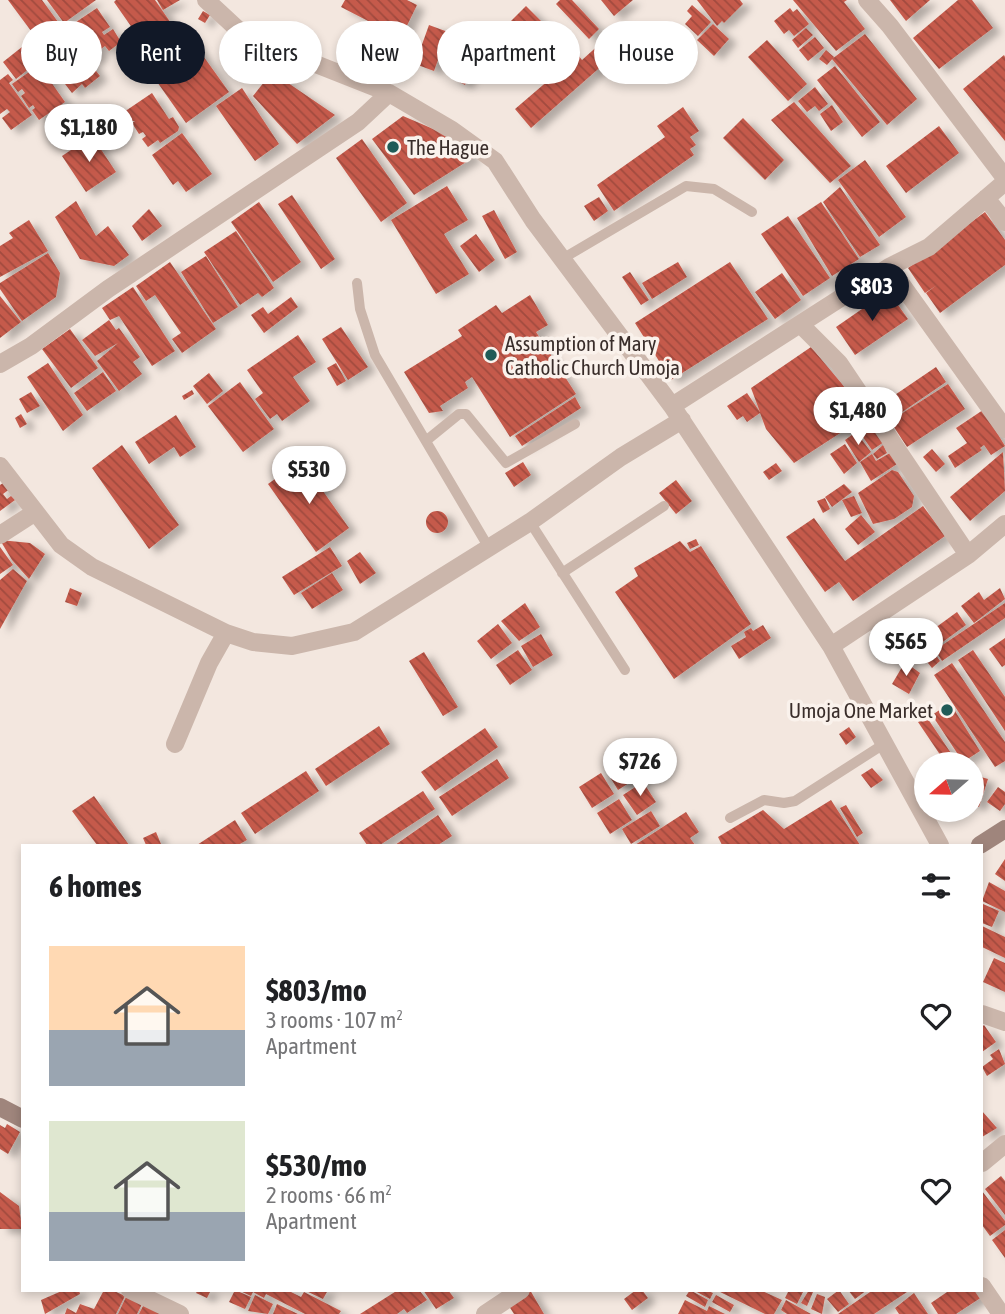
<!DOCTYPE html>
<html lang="en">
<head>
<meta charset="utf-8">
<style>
  :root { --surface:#fff; --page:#f6f6f6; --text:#202124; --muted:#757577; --accent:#111827 }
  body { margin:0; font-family:"Asap Condensed",sans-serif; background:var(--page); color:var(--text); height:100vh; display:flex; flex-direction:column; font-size:26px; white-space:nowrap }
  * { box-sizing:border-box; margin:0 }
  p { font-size:23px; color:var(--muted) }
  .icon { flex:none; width:38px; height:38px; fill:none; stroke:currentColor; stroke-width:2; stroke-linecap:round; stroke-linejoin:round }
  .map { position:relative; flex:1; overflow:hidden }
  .drawer { position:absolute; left:21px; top:844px; width:962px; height:448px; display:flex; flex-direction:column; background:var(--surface); border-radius:0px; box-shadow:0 4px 10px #0003 }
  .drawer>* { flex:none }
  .banner { position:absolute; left:21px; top:21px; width:964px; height:63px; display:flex; gap:14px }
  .needle { width:46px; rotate:250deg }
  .fabs { position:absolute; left:914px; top:752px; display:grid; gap:14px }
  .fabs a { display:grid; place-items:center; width:70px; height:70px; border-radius:50%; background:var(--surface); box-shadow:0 4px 10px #0003; font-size:35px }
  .price { position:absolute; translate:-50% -60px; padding:0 16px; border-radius:24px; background:#fff; color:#222; font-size:23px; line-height:46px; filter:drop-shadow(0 2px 4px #0008) }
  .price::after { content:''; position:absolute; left:50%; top:42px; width:21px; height:16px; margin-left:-10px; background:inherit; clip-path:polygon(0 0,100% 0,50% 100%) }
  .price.selected { background:var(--accent); color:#fff }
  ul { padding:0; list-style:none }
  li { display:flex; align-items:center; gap:21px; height:175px; padding:0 28px }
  li span { display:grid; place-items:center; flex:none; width:196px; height:140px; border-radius:0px; color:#555 }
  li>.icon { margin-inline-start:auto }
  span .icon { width:84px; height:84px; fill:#fffc; stroke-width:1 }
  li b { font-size:30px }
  h2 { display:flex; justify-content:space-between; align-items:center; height:84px; padding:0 28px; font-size:30px }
  .chip { padding:0 24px; border-radius:32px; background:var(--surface); box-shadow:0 4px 10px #0003; font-size:24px; line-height:63px }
  .chip.selected { background:var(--accent); color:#fff }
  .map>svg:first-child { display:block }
  .building { fill:url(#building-back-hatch); filter:url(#shadow) }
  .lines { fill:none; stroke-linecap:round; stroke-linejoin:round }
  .lane { stroke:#cbb6ab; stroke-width:10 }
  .street { stroke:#cbb6ab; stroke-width:18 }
  .secondary { stroke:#9f857c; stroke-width:18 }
  .poi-dot { fill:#205b57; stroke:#faf2ec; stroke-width:2.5 }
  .labels { text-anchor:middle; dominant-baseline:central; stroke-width:7; stroke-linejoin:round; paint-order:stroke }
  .poi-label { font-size:21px; fill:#392d2a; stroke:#faf2ec; text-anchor:start }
</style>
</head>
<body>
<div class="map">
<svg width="1005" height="1314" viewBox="0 0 1005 1314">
  <defs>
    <pattern id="building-back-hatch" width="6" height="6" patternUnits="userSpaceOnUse" patternTransform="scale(1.75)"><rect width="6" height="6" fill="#c55a4b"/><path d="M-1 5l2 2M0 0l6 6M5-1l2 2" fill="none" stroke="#a14b3f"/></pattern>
    <filter id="shadow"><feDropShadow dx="8" dy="4.5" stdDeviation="3.5" flood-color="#0004"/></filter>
  </defs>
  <rect width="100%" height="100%" fill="#f3e7df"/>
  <path class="building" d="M 8,0 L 42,0 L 61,26 L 40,43 Z
    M 47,0 L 96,0 L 64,23 Z
    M 116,0 L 155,0 L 182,39 L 144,65 L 133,49 L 142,42 L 114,2 Z
    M 157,0 L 180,0 L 163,10 Z
    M 345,0 L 407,0 L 417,5 L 401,38 L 341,7 Z
    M 560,0 L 572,0 L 599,29 L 589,39 L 556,4 Z
    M 601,0 L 633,0 L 614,16 Z
    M 697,0 L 740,0 L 743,4 L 724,23 L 722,21 L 717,26 Z
    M 793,0 L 847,0 L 844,2 L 865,29 L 836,51 Z
    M 890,0 L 930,0 L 906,21 Z
    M 958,0 L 972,0 L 993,28 L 939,69 L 913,38 Z
    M 692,5 L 711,22 L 698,36 L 685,24 L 692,16 L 687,11 Z
    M 526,6 L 547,27 L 507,67 L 486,46 Z
    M 97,8 L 110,27 L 102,32 L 104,35 L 113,29 L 121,42 L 109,51 L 105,46 L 98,51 L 101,55 L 91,62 L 67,28 Z
    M 790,8 L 793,12 L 797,9 L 809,24 L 794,36 L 789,30 L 784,34 L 774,21 Z
    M 203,11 L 210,15 L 205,23 L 198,19 Z
    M 713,24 L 729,39 L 714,56 L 697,40 Z
    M 429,25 L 448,32 L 434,71 L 415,64 Z
    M 806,28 L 813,35 L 798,48 L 792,40 Z
    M 63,29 L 100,76 L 85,88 L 82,84 L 72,93 L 38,49 Z
    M 451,29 L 459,29 L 459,41 L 450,41 Z
    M 865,34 L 917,99 L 887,125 L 832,59 Z
    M 815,37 L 824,48 L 808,61 L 799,50 Z
    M 191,39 L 229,92 L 186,123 L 148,69 Z
    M 767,40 L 807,84 L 788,101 L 748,57 Z
    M 602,42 L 613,56 L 531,128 L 515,109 L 578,55 L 582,60 Z
    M 27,43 L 37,56 L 32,60 L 35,64 L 16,79 L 3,62 Z
    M 541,44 L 556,62 L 540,75 L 525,57 Z
    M 469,48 L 478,49 L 477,60 L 467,58 Z
    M 826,50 L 834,57 L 827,65 L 819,59 Z
    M 1004,55 L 1005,57 L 1005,141 L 963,89 Z
    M 456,64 L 471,71 L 465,85 L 450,77 Z
    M 39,65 L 65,102 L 39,120 L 32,110 L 35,108 L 33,105 L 29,108 L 21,96 L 25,93 L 22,89 L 18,92 L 12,84 Z
    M 835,66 L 880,122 L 862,137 L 817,80 Z
    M 272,72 L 335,115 L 297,144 L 253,96 Z
    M 8,74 L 13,80 L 9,83 L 32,115 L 11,130 L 2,118 L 10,112 L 7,109 L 0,114 L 0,80 Z
    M 815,87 L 828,104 L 819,111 L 815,106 L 807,112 L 798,101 Z
    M 242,88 L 279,144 L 255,161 L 216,106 Z
    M 152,93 L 169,119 L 173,117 L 179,127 L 178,131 L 160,143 L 158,140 L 148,147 L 142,139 L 146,136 L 143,132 L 139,134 L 132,123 L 135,121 L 130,121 L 124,112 Z
    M 794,102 L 851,166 L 830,183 L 771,120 Z
    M 832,105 L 843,122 L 831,131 L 820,114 Z
    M 683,107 L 699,131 L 690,137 L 696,145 L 690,149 L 694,155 L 614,211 L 597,185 L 665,137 L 657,126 Z
    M 403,116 L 452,137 L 474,157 L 414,195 L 372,139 Z
    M 743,118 L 784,160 L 765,180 L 723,138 Z
    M 939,126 L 959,153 L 906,193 L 886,166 Z
    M 182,133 L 212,174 L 186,192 L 178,181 L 173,185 L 152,155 Z
    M 92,136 L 116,172 L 86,192 L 62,156 Z
    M 362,139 L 407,203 L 381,222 L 336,158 Z
    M 865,160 L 906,217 L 879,237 L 838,180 Z
    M 447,186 L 468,220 L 444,234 L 469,274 L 436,294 L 391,220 Z
    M 840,187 L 880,245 L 860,257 L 823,202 Z
    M 292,195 L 335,259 L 321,269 L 278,204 Z
    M 599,197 L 608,211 L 594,221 L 584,206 Z
    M 76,201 L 96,236 L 108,226 L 129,255 L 114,266 L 80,259 L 55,217 Z
    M 259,202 L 301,262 L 273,282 L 231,222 Z
    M 821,202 L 859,259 L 832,276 L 797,218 Z
    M 149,209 L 162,226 L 142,241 L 132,226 Z
    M 494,210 L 517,252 L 505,259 L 482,216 Z
    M 985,212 L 1005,240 L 1005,265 L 940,313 L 926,293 L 937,285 L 925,293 L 908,268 Z
    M 788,216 L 830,278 L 803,296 L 761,234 Z
    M 29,220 L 48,251 L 0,277 L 0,246 L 13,238 L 9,233 Z
    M 236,231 L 274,288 L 262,297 L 258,293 L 240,305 L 204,252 Z
    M 476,234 L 495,260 L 479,272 L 460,246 Z
    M 48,253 L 60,273 L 56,297 L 22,321 L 0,289 L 0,283 Z
    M 206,256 L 238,307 L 213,323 L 181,272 Z
    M 170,262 L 216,329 L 182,353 L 172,339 L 181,333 L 155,295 L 146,301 L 136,286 Z
    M 678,262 L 687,277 L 652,299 L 642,283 Z
    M 730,262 L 768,319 L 671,380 L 635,323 Z
    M 630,272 L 649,300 L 641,305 L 622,277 Z
    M 782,273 L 801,300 L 775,319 L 755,292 Z
    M 133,287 L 175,351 L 152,366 L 119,316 L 110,320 L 102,308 Z
    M 888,291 L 908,319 L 855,355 L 836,327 Z
    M 530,295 L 548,325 L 536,332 L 576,394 L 510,437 L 472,377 L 465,382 L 468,388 L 440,406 L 443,411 L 429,413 L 404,372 L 462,336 L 458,330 L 496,305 L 502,313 Z
    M 0,296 L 21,322 L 0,338 Z
    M 291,297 L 298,307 L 264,333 L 251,315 L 263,307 L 268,314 Z
    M 109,320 L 116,330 L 119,328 L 140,357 L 133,362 L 142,374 L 119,391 L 97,361 L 118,343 L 95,356 L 82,340 Z
    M 341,327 L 368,367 L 348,380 L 322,339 Z
    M 70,329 L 98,368 L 71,388 L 42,349 Z
    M 298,335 L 316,362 L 293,377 L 310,401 L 282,421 L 277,414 L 270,419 L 255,399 L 263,393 L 247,370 Z
    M 811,347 L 868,415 L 794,463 L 766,429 L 760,413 L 747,422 L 743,416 L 737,420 L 727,406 L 747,393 L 760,412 L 751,388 Z
    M 48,363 L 83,415 L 63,431 L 27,377 Z
    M 336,363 L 346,381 L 337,386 L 327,368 Z
    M 936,367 L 946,382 L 892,419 L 883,403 Z
    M 103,372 L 116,391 L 87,411 L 74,393 Z
    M 209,373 L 223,391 L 207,404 L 193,386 Z
    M 240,382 L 274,429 L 243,452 L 208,406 Z
    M 948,384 L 965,409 L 907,447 L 890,421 Z
    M 192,390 L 194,394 L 184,400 L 182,396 Z
    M 31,392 L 40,406 L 27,413 L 19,399 Z
    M 575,397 L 581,408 L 522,446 L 515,436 Z
    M 983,410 L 1005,446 L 991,455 L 984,445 L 980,448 L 982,450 L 955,468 L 948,456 L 967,443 L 956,428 Z
    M 21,414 L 27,424 L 20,428 L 15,418 Z
    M 874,414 L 890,438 L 872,450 L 858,430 L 865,425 L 862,422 Z
    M 176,415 L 196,447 L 180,457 L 174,447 L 149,464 L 135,442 Z
    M 856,432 L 871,452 L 859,462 L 845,440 Z
    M 845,444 L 857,463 L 844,474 L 830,454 Z
    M 122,445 L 179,525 L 149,549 L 92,468 Z
    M 883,445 L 887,453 L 877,459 L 873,454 Z
    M 932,449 L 945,464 L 936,472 L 923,457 Z
    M 1003,452 L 1005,491 L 970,521 L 950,497 Z
    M 890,453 L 897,464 L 871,481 L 860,462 L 872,454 L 876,461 Z
    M 301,460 L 349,528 L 316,552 L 268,484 Z
    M 523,462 L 531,475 L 514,487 L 505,473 Z
    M 776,463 L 782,471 L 769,480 L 763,472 Z
    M 892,470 L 898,472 L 914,496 L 912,507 L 894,519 L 873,524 L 858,493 Z
    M 676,480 L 692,501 L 676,514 L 659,493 Z
    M 6,481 L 11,488 L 3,494 L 7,499 L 11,496 L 15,500 L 0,511 L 0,485 Z
    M 844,484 L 852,492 L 832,507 L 825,497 Z
    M 854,496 L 862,513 L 851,517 L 842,500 Z
    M 825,498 L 830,509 L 823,513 L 817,501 Z
    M 923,506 L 945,536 L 853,601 L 839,582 L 825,592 L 786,537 L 814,518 L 845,561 Z
    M426 522a11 11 0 1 1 22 0a11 11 0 1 1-22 0Z
    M 861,515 L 875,532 L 858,545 L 845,529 Z
    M 696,539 L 699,545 L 690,549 L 687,543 Z
    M 0,540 L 30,543 L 45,554 L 29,579 L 12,560 Z
    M 680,541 L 690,552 L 701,546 L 751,624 L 674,679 L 615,592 L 638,576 L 634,568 Z
    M 0,547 L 13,565 L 0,574 Z
    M 330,547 L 342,566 L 294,595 L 282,577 Z
    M 360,552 L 376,573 L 360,584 L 347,561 Z
    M 13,569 L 27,581 L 0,629 L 0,580 Z
    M 332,573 L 343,590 L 312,609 L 301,593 Z
    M 70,588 L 82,593 L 77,606 L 65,602 Z
    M 1000,588 L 1005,599 L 974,623 L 961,606 L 979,592 L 984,600 Z
    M 525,603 L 540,627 L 519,641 L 501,621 Z
    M 1005,603 L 1005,618 L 942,661 L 935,650 Z
    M 957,612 L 966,625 L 929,652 L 920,639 Z
    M 498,624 L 512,643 L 491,659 L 477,641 Z
    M 763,625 L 771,638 L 739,659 L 731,646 L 746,637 L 744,632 L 751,628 L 753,631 Z
    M 541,634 L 553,655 L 533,667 L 521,646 Z
    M 1005,638 L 1005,665 L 1002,667 L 989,649 Z
    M 518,650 L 532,670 L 510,685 L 496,665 Z
    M 973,650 L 1005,697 L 1005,731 L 958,660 Z
    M 933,651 L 940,661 L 932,668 L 924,658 Z
    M 424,652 L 458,707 L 443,716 L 409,661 Z
    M 905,662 L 920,673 L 909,694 L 892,684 Z
    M 952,663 L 1005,742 L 1005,761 L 995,767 L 934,675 Z
    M 950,703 L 980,751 L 963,762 L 932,715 Z
    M 928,719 L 959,765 L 947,765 L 918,722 Z
    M 379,726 L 390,744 L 326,786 L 315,769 Z
    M 849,727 L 856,737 L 846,745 L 839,734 Z
    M 485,728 L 498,747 L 435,791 L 421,772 Z
    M 627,755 L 640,776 L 618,790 L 605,769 Z
    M 497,759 L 509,778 L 452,816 L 439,797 Z
    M 872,768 L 883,780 L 871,788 L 861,775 Z
    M 306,771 L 319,791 L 255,834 L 241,813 Z
    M 601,773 L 614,794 L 592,808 L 579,787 Z
    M 971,774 L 988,779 L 979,807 L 971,804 Z
    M 643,782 L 656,802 L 637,815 L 623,795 Z
    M 998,787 L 1005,792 L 1005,804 L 1000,811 L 987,802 Z
    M 423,791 L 435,809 L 380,845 L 367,845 L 359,833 Z
    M 94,796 L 129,845 L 97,845 L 72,811 Z
    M 619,799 L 632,820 L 610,834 L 597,813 Z
    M 831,800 L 860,845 L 722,845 L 718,837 L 763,810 L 784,829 Z
    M 846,805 L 863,833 L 857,837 L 840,808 Z
    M 651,811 L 660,826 L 631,844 L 622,829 Z
    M 686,812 L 699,832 L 690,838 L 695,845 L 635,845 Z
    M 438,815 L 452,836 L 438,845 L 395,845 Z
    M 235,820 L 247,840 L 238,845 L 197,845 Z
    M 156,832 L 161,844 L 146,845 L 143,838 Z
    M 1005,859 L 1005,881 L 995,874 Z
    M 989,882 L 1005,891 L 1005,912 L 982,901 Z
    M 983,904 L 999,911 L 992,927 L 982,923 Z
    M 982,926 L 1005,937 L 1005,958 L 982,947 Z
    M 994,958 L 1005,963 L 1005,992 L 983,982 Z
    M 984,1025 L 996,1042 L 982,1052 L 982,1027 Z
    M 999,1049 L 1005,1064 L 987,1076 L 982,1067 L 993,1059 L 990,1055 Z
    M 982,1111 L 997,1128 L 982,1137 Z
    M 7,1124 L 20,1132 L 8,1154 L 0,1149 L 0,1125 L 5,1128 Z
    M 1001,1176 L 1005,1181 L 1005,1215 L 985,1189 Z
    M 982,1191 L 1005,1221 L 1005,1225 L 990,1236 L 982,1225 Z
    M 0,1192 L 19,1206 L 22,1229 L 0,1229 Z
    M 1005,1230 L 1005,1258 L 992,1240 Z
    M 64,1290 L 79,1290 L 80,1294 L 45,1314 L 41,1300 Z
    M 104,1290 L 112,1290 L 125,1296 L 116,1314 L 65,1314 L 67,1308 L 76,1313 L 80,1304 L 94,1309 Z
    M 198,1290 L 211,1290 L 207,1298 L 196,1293 Z
    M 235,1290 L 251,1297 L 245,1309 L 229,1302 Z
    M 238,1290 L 287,1290 L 301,1297 L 304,1292 L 341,1311 L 339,1314 L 305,1314 L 266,1294 L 264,1298 L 253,1292 L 251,1296 Z
    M 304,1290 L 328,1290 L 323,1299 Z
    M 398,1290 L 419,1290 L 427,1300 L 407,1313 L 404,1309 L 397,1314 L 360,1314 Z
    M 423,1290 L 448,1290 L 454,1298 L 436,1309 Z
    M 530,1290 L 544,1314 L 514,1314 L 507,1303 Z
    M 636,1290 L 642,1290 L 648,1298 L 632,1310 L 624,1299 Z
    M 690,1290 L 708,1300 L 705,1307 L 686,1296 Z
    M 693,1290 L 706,1290 L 713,1293 L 710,1299 Z
    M 716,1290 L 760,1290 L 782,1300 L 774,1314 L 765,1314 Z
    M 789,1290 L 804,1290 L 797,1304 L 785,1298 Z
    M 809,1290 L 813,1292 L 807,1306 L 801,1303 Z
    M 839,1290 L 849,1304 L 838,1312 L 827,1299 Z
    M 848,1290 L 867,1290 L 855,1299 Z
    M 873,1290 L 910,1290 L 874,1314 L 838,1314 Z
    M 950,1290 L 978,1290 L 982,1297 L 956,1314 L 938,1314 L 931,1303 Z
    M 914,1293 L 928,1314 L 899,1314 L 895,1308 Z
    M 817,1294 L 825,1297 L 822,1314 L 811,1309 Z
    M 255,1295 L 273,1304 L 268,1314 L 248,1311 Z
    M 716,1295 L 734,1305 L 730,1312 L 712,1302 Z
    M 126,1297 L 142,1304 L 137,1314 L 118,1314 Z
    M 685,1300 L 707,1311 L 709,1306 L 725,1314 L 678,1314 Z
    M 786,1300 L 811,1314 L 787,1314 L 781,1310 Z
    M 144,1304 L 163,1314 L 139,1314 Z
    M 277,1304 L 298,1314 L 273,1314 Z"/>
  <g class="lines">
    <path class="lane" d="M 562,259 L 686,186 L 714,189 L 752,212
      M 357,283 L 360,309 L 375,355 L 489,548
      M 427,440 L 459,414 L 466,414 L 506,463 L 575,424
      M 530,522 L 625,670
      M 562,573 L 664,506
      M 730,818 L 764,800 L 784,803 L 795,801 L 884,744"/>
    <path class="street" d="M 206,0 L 245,36 L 389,93 L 452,130 L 495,161 L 533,220 L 672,406 L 831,646 L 940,845
      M 867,0 L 890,26 L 1005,178
      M 986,198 L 1005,222
      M 889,267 L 1005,429
      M 800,324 L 839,363 L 968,555
      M 0,364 L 31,346 L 108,289 L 358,122 L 389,93
      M 672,406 L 889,267 L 929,247 L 1005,182
      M 0,466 L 61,545 L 92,567 L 226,633
      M 0,535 L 34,513
      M 831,646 L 968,555 L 1005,524
      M 175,744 L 209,663 L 226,633 L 253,642 L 292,646 L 354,632 L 530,522 L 621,457 L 682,420
      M 982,1014 L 1005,1022
      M 982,1163 L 1005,1144
      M 982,1286 L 1001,1314
      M 130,1290 L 180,1314
      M 485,1314 L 521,1290"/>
    <path class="secondary" d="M 980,845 L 1005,829
      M 0,1107 L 23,1119"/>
  </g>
  <g class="poi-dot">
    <circle cx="393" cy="147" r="7"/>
    <circle cx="491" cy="355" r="7"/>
    <circle cx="947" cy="710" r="7"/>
  </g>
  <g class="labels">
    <g class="poi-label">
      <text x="407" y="147">The Hague</text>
      <text x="505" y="343">Assumption of Mary<tspan x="505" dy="24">Catholic Church Umoja</tspan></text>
      <text x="933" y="710" text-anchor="end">Umoja One Market</text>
    </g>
  </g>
</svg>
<div class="fabs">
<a><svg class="needle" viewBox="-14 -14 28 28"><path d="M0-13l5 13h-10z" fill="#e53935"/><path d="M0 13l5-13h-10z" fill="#757577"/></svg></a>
</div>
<b class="price" style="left:89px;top:164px">$1,180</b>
<b class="price selected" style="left:872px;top:323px">$803</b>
<b class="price" style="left:858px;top:447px">$1,480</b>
<b class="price" style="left:309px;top:506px">$530</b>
<b class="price" style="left:906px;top:678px">$565</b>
<b class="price" style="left:640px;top:798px">$726</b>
<div class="banner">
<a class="chip">Buy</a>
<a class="chip selected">Rent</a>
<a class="chip">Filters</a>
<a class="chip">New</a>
<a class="chip">Apartment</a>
<a class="chip">House</a>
</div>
<section class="drawer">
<h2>6 homes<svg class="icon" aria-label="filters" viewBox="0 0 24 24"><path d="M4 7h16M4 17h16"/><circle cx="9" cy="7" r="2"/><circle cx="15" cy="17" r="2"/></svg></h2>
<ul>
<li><span style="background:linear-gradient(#ffd9b3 60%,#9aa5b1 0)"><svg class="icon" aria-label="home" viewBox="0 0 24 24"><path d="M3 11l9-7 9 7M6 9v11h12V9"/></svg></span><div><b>$803/mo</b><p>3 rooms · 107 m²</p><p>Apartment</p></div><svg class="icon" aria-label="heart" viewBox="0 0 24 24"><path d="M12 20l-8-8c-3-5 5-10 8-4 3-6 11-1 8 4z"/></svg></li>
<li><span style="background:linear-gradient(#dfe7d0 65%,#9aa5b1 0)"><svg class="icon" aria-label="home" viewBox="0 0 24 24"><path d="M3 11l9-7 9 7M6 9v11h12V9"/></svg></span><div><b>$530/mo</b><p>2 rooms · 66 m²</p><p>Apartment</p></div><svg class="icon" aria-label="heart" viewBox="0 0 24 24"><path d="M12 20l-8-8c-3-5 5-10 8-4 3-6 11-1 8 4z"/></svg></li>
</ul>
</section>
</div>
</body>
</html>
